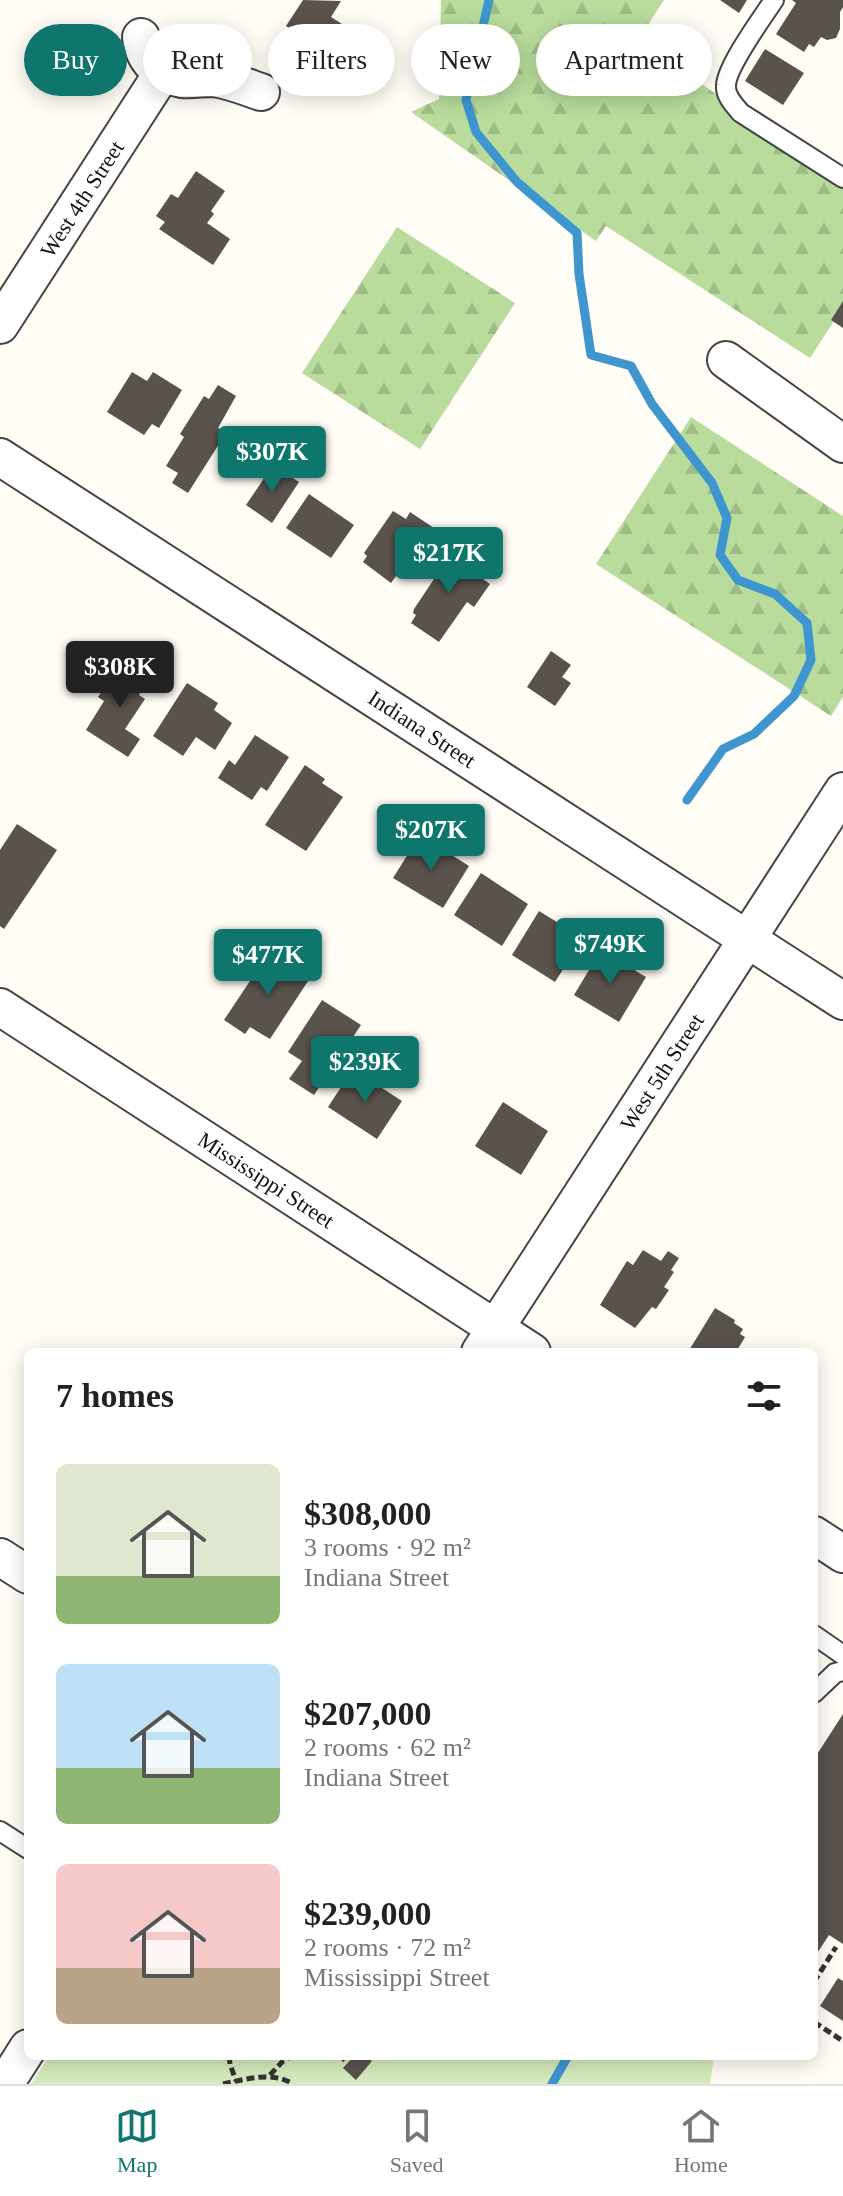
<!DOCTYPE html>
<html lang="en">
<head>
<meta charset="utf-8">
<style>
  :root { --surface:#fff; --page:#f6f6f6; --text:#222; --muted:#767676; --line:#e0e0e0; --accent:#0f766e }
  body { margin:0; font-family:Georgia,serif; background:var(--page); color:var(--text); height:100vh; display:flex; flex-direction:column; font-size:30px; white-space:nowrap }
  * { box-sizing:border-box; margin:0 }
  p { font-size:26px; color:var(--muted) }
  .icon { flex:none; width:44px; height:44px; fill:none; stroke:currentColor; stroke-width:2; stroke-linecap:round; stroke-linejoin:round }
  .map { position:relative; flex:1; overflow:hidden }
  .panel { position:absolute; left:24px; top:1348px; width:794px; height:712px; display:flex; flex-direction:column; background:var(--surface); border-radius:12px; box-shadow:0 4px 20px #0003 }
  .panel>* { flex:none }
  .hud { position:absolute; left:24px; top:24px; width:796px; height:72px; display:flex; gap:16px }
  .price { position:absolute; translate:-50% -68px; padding:0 18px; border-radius:8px; background:var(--accent); color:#fff; font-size:26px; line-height:52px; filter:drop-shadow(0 2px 4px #0008) }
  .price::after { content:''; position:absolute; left:50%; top:48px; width:24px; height:18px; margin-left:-12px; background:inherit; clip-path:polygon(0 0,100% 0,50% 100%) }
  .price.active { background:#222; color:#fff }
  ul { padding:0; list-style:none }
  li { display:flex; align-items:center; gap:24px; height:200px; padding:0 32px }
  li span { display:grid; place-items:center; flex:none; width:224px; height:160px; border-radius:12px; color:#555 }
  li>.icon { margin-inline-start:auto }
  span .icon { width:96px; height:96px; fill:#fffc; stroke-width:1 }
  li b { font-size:34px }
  h2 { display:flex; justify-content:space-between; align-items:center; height:96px; padding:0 32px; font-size:34px }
  .tag { padding:0 28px; border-radius:36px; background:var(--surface); box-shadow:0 4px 20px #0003; font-size:28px; line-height:72px }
  .tag.active { background:var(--accent); color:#fff }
  .tab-bar { display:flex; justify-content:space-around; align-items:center; height:112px; border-top:2px solid var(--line); background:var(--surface); font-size:22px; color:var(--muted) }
  .tab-bar a { display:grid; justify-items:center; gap:4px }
  .tab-bar .active { color:var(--accent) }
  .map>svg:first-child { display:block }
  .forest { fill:url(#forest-firs) }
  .park { fill:#d5ebbd }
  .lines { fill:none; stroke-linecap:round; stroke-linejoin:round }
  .stream { stroke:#3f96cf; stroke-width:9 }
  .building { fill:#5a524d }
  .lane-casing { stroke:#444; stroke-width:22 }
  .street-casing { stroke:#444; stroke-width:40 }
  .path { stroke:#333; stroke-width:5; stroke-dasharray:8 4; stroke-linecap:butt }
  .lane { stroke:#fff; stroke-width:18 }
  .street { stroke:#fff; stroke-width:36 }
  .labels { text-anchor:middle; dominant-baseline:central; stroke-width:8; stroke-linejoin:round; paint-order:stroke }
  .street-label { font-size:22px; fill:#111; stroke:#fff }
</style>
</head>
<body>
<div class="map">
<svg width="843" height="2084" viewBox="0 0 843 2084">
  <defs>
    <pattern id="forest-firs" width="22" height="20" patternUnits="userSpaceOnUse" patternTransform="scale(2)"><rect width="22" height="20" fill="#b9dc9c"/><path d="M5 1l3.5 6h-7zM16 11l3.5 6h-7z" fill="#9ebc85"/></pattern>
  </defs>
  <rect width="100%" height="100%" fill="#fffdf5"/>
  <path class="forest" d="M 441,0 L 664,0 L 638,40 L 843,182 L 843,307 L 810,358 L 606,226 L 596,241 L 411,112 L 439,99 Z
    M 397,227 L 515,303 L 420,449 L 302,373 Z
    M 691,417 L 843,516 L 843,697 L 831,716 L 596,564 Z"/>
  <path class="park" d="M 49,2056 L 714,2056 L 710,2084 L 31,2084 Z"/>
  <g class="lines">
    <path class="stream" d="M 489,0 L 466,100 L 476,132 L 517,182 L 577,233 L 579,274 L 591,355 L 631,366 L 652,404 L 712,483 L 727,518 L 720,555 L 738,580 L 775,594 L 807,623 L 811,660 L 794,696 L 754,734 L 723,749 L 687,800
      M 552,2084 L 568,2056"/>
  </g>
  <path class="building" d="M 303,0 L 341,1 L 331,17 L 364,38 L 352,57 L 317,35 L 312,43 L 286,26 Z
    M 720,0 L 747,0 L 739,13 Z
    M 792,0 L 843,0 L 843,7 L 840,12 L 840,29 L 836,38 L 827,40 L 821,37 L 814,47 L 809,44 L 804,52 L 776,34 L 796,3 Z
    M 765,49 L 804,73 L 783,105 L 745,81 Z
    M 196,171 L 225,191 L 211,211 L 214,214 L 207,223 L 230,239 L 213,265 L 159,229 L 165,222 L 156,216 L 171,194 L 178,198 Z
    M 843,301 L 843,328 L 831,320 Z
    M 132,372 L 147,381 L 153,372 L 182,390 L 159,428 L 152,424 L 144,435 L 107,412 Z
    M 218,385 L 236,396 L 218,428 L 226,433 L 188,493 L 172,483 L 178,473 L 166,466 L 184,437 L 180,434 L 204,396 L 209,399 Z
    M 273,465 L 299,482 L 272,523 L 246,505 Z
    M 309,494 L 354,525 L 331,558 L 286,528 Z
    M 393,511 L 406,519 L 410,512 L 434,528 L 399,578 L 396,576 L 391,583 L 363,562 L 367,556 L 364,553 Z
    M 454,549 L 485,570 L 480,577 L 490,584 L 474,607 L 467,602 L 439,642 L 411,623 L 416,615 L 413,613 L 414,609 Z
    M 551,651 L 571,665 L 562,677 L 571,683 L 555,706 L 527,687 Z
    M 134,661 L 153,673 L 139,695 L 145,699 L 125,729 L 140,739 L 128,757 L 86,730 L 104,701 L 98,697 L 112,677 L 120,682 Z
    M 187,683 L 218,703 L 214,710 L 232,723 L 215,750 L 196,737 L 183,756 L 153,736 Z
    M 255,735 L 289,757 L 267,791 L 261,787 L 252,800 L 218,778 L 229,760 L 235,765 Z
    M 305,765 L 325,779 L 322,783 L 343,797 L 306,851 L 265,825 Z
    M 17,824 L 57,850 L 4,929 L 0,926 L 0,850 Z
    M 420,835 L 469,866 L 443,908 L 393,878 Z
    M 481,873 L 528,904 L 502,946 L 454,915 Z
    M 539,911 L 583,938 L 555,982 L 512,955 Z
    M 601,950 L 646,977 L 619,1022 L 574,995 Z
    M 270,951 L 310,978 L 270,1039 L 250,1027 L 245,1034 L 224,1020 Z
    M 322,1000 L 361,1025 L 314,1095 L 289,1079 L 302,1061 L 288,1052 Z
    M 353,1069 L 402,1101 L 377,1139 L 328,1107 Z
    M 503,1102 L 548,1131 L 521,1175 L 475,1146 Z
    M 643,1250 L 661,1261 L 668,1251 L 679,1258 L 671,1270 L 674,1272 L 664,1287 L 669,1290 L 656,1309 L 652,1307 L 635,1328 L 600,1305 L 627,1261 L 633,1265 Z
    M 715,1308 L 735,1320 L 734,1323 L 743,1329 L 740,1334 L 745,1337 L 736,1352 L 688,1352 Z
    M 843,1714 L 843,1944 L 829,1935 L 814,1958 L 814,1759 Z
    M 838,1978 L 843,1981 L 843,2021 L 820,2006 Z
    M 354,2056 L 366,2056 L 372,2061 L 356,2080 L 343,2068 Z"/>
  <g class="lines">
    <defs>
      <path id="lane" d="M 774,0 C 762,18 727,66 726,85 C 725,96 734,105 741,113 L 843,178
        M 814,1635 L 843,1655
        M 814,1693 L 835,1673 L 843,1671
        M 0,1831 L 28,1849"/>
      <path id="street" d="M 141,37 C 143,60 159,75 182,79 C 192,80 203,78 213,78 C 230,80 246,87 261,92
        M 0,325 L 163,72
        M 726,360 L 843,444
        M 0,457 L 843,1001
        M 0,1007 L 532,1352
        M 480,1352 L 843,791
        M 814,1535 L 843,1554
        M 0,1557 L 28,1575
        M 5,2084 L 28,2048"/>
    </defs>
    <use href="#lane" class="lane-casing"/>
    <use href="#street" class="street-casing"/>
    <path class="path" d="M 814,1982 L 836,1947
      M 814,2022 L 843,2041
      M 229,2056 L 230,2064 L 236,2081
      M 340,2056 L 345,2060
      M 270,2075 L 283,2061 L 292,2056
      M 223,2084 C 246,2079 272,2071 293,2084"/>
    <use href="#lane" class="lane"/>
    <use href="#street" class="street"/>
  </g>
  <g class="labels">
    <g class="street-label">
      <text transform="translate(82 199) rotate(-57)">West 4th Street</text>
      <text transform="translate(422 729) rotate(33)">Indiana Street</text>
      <text transform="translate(662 1072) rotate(-57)">West 5th Street</text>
      <text transform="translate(266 1180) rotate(33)">Mississippi Street</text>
    </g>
  </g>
</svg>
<b class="price" style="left:272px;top:494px">$307K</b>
<b class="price" style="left:449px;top:595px">$217K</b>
<b class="price active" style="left:120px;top:709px">$308K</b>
<b class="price" style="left:431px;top:872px">$207K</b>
<b class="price" style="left:610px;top:986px">$749K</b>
<b class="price" style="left:268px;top:997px">$477K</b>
<b class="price" style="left:365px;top:1104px">$239K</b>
<div class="hud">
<a class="tag active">Buy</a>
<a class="tag">Rent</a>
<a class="tag">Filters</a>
<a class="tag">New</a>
<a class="tag">Apartment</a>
</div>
<section class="panel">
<h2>7 homes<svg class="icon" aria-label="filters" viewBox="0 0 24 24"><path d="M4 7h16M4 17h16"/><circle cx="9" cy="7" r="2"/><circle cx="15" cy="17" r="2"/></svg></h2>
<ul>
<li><span style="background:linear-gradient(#dfe7d0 70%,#8fb573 0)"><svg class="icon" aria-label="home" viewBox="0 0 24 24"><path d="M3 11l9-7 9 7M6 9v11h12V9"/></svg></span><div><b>$308,000</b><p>3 rooms · 92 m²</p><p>Indiana Street</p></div></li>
<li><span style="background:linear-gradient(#bfe0f5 65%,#8fb573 0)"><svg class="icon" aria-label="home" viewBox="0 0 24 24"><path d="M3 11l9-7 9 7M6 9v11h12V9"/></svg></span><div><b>$207,000</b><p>2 rooms · 62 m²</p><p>Indiana Street</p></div></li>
<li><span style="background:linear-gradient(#f6c9c9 65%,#b9a48a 0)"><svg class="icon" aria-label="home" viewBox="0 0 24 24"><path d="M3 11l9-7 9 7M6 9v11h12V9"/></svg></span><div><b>$239,000</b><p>2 rooms · 72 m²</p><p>Mississippi Street</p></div></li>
</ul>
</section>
</div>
<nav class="tab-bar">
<a class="active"><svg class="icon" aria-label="map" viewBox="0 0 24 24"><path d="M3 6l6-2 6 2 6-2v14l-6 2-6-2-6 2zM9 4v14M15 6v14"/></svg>Map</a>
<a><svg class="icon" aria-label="saved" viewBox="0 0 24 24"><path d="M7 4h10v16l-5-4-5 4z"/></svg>Saved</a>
<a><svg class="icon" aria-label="home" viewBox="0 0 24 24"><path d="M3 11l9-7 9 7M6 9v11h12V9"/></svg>Home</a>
</nav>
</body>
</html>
